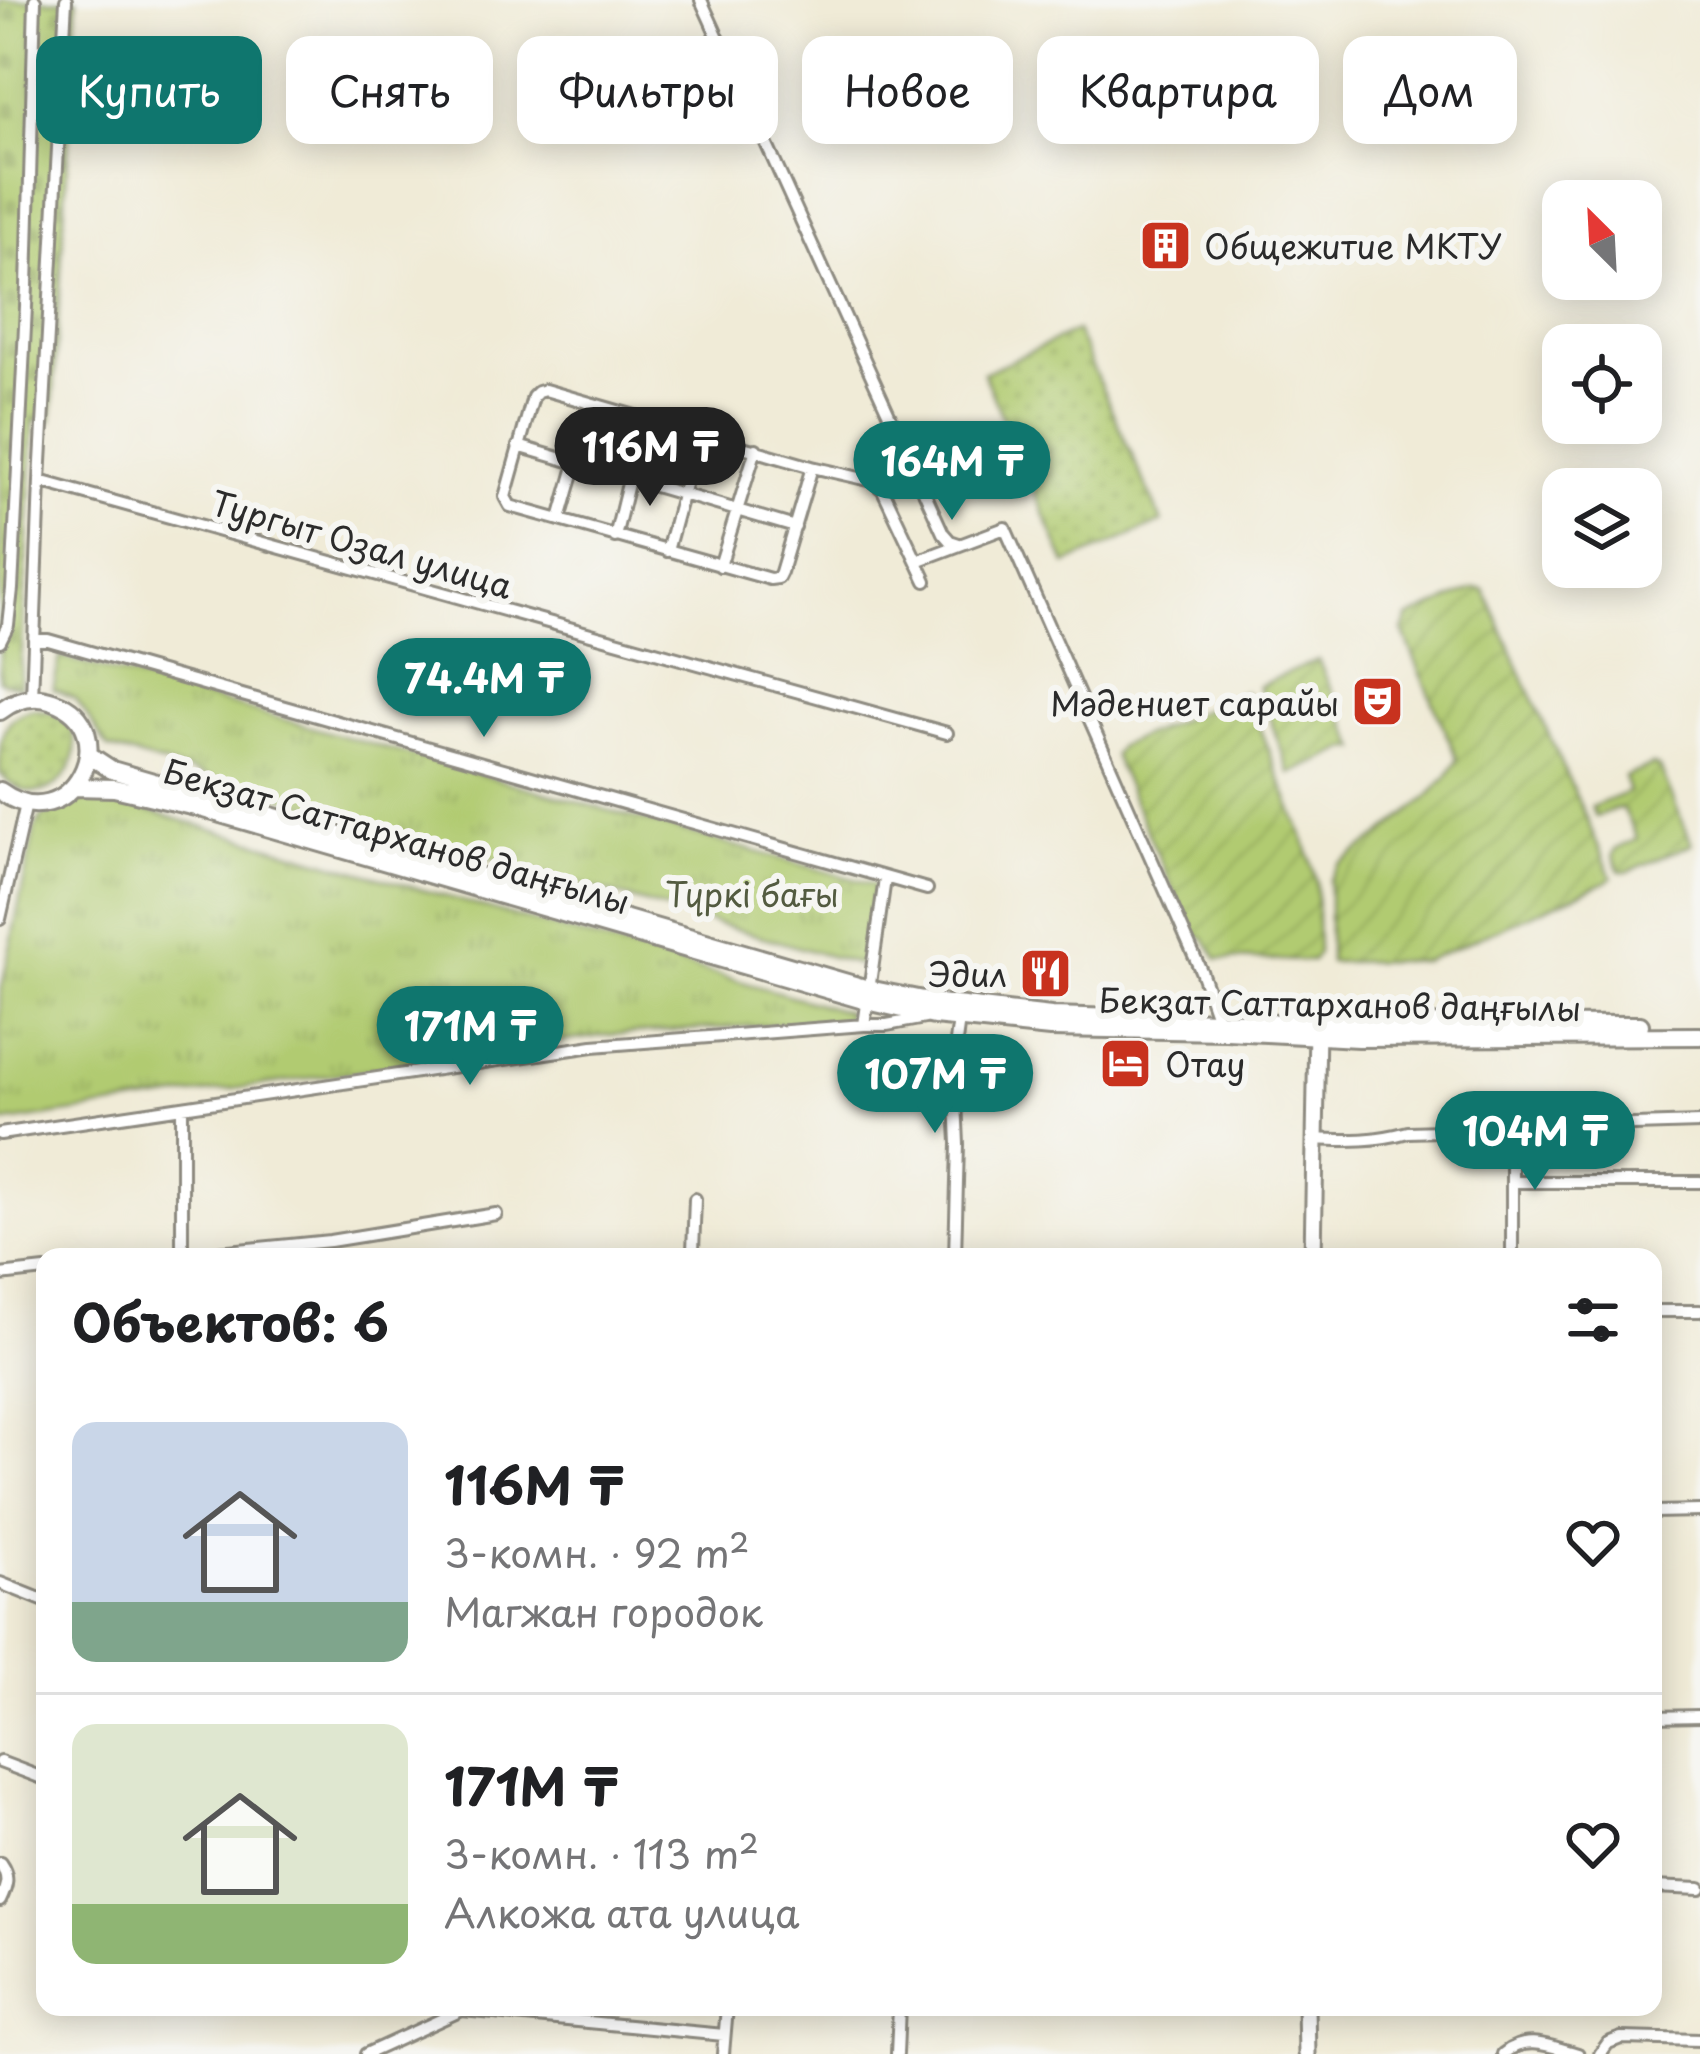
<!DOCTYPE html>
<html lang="ru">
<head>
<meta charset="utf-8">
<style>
  :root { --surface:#fff; --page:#f6f6f6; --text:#202124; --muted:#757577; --line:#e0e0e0; --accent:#0f766e }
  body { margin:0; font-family:"Playpen Sans",sans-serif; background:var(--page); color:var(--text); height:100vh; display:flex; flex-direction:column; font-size:45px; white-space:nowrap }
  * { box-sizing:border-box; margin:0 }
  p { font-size:39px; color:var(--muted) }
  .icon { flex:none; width:66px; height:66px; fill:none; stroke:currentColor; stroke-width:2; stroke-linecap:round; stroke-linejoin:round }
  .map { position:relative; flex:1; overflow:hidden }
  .details { position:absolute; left:36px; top:1248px; width:1626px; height:768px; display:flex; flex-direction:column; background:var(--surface); border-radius:24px; box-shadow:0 6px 30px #0003 }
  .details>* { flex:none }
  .guide { position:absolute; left:36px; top:36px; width:1629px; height:108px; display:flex; gap:24px }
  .needle { width:78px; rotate:336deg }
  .fabs { position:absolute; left:1542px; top:180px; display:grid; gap:24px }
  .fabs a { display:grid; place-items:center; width:120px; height:120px; border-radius:24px; background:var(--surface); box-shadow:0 6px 30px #0003; font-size:60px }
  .price { position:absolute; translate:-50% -102px; padding:0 27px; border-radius:42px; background:var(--accent); color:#fff; font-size:39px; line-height:78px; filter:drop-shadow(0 3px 6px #0008) }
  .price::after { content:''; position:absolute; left:50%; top:72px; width:36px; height:27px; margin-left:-18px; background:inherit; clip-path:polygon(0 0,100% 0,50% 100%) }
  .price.current { background:#222; color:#fff }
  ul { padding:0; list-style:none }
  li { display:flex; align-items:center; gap:36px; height:300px; padding:0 36px }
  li+li { border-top:3px solid var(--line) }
  li span { display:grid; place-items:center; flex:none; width:336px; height:240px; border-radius:24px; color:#555 }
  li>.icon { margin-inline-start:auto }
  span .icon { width:144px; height:144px; fill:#fffc; stroke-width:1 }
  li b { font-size:51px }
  h2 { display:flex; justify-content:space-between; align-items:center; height:144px; padding:0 36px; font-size:51px }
  .pill { padding:0 42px; border-radius:24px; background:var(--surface); box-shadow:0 6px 30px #0003; font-size:42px; line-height:108px }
  .pill.current { background:var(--accent); color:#fff }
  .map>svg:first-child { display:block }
  .grass { fill:url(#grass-dots); stroke:#6e7b4e; stroke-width:3 }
  .cemetery { fill:url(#cemetery-stones); stroke:#6e7b4e; stroke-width:3 }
  .park { fill:url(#park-tufts); stroke:#6e7b4e; stroke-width:3 }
  .garden { fill:url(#garden-furrows); stroke:#6e7b4e; stroke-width:3 }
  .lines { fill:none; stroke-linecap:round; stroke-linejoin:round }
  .street-casing { stroke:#8e8b81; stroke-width:16 }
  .secondary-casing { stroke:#8e8b81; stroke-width:21 }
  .primary-casing { stroke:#8e8b81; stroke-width:22 }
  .street { stroke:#fff; stroke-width:10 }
  .secondary { stroke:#fff; stroke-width:15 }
  .primary { stroke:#fff; stroke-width:16 }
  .labels { text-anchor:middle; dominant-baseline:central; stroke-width:12; stroke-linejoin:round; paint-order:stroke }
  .poi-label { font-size:33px; fill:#2b2b2b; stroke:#f6f6f2; text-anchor:start }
  .street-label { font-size:33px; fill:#2b2b2b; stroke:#f6f6f2 }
  .park-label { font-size:33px; fill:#535b40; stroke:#f6f6f2 }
</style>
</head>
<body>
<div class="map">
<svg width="1700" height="2054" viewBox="0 0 1700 2054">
  <defs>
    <pattern id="grass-dots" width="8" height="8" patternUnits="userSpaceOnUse" patternTransform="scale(3)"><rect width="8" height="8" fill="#b1cb71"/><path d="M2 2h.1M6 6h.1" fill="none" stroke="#98ae62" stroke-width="1.8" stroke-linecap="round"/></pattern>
    <pattern id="cemetery-stones" width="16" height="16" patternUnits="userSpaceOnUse" patternTransform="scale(3)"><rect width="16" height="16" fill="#b1cb71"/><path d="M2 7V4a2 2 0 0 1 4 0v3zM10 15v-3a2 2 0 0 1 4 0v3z" fill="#98ae62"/></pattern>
    <pattern id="park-tufts" width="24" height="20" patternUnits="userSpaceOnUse" patternTransform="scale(3)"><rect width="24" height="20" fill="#b1cb71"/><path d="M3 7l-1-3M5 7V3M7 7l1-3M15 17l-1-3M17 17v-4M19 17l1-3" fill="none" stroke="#98ae62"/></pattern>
    <pattern id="garden-furrows" width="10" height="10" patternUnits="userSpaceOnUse" patternTransform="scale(3)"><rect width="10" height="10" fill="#b1cb71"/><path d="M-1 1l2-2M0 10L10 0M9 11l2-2" fill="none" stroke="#98ae62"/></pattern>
  </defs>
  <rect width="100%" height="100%" fill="#f6f6f2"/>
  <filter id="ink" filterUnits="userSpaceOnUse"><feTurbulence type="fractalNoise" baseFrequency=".00833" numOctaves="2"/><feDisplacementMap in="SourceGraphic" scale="24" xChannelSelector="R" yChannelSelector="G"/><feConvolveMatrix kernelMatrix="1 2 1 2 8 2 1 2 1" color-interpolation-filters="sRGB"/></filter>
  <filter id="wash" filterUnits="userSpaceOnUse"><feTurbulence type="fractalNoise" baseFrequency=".004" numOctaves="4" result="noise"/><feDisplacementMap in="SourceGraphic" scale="48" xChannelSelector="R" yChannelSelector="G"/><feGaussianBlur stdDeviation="2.7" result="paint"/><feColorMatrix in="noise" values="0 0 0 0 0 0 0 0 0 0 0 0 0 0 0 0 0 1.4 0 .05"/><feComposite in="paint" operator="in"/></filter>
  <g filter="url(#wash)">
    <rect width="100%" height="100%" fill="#f0ebd7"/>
    <path class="grass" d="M 1076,331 L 1162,522 L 1066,564 L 983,373 Z
      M 34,709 C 119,720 55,837 0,773 C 0,738 0,717 34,709 Z"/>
    <path class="cemetery" d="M 0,0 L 77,0 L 52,421 L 34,420 L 20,687 L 0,681 Z"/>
    <path class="park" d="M 60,657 L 875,885 L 860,965 L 108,748 L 76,699 L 53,689 Z
      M 94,795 L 847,1012 L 847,1020 L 607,1035 L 0,1123 L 0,996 L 35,828 L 42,817 Z"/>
    <path class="garden" d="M 1474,589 L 1483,589 L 1485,591 L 1612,877 L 1606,882 L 1424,961 L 1329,962 L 1329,881 L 1339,864 L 1372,842 L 1425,800 L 1447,777 L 1457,759 L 1403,631 L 1408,618 Z
      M 1318,660 L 1358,749 L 1347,749 L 1290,774 L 1258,686 Z
      M 1245,692 L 1306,844 L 1316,880 L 1318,953 L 1312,961 L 1218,959 L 1204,937 L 1194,936 L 1113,755 L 1119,746 Z
      M 1653,765 L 1660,768 L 1692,844 L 1627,872 L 1620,871 L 1613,856 L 1615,850 L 1637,839 L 1623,809 L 1619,808 L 1595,817 L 1591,807 L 1629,792 L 1624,777 Z"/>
  </g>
  <g filter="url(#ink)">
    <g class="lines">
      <defs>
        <path id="street" d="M 701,0 L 943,533 L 950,541 L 959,544
          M 518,446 L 795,527
          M 812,467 L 781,572 L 778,578 L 770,579 L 510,506 L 505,497 L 533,397 L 538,392 L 545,390 L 812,467 L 873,481 L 883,490 L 926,581
          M 40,481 L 947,733
          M 560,519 L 593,404
          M 615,537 L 644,418
          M 667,551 L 699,433
          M 917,561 L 1005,528 L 1201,971 L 1218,1020
          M 720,566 L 756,449
          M 34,640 L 48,640 L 927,889
          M 0,641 L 8,625 L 12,589 L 27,286 L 35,0
          M 32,698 L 40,481 L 66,0
          M 0,919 L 26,804
          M 864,1025 L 885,879
          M 0,1134 L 593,1046 L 864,1025 L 887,1025 L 925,1018
          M 1314,1139 C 1348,1141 1376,1141 1408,1132 L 1700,1123
          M 1512,1182 L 1700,1182
          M 166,1257 L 330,1241 L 496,1214
          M 182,1257 L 182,1107
          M 690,1257 L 693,1251 L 695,1199
          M 955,1257 L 958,1144 L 954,1057 L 959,1019
          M 1512,1257 L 1512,1129
          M 0,1275 L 45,1270
          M 1653,1311 L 1700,1311
          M 1653,1512 L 1700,1511
          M 0,1583 L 45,1601
          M 1653,1717 L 1700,1716
          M 0,1762 L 45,1779
          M 0,1863 C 10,1877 7,1886 0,1901
          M 1653,1887 L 1700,1889
          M 366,2054 L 462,2010 L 724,2035
          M 723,2054 L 727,2007
          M 897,2054 L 899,2007
          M 1503,2054 C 1527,2034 1551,2047 1578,2054
          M 1600,2054 L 1608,2043 L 1621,2038 L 1700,2040"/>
        <path id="secondary" d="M 1313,1257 L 1317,1027
          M 1306,2007 L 1307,2054"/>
        <path id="primary" d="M 0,711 C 16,699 34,694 53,701 C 128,727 71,843 0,791
          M 89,755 L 112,770 L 868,989 L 938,1003 L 1051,1016 L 1317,1024 L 1640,1025
          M 74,787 L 114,788 L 200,808 L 867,1001 L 934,1016 L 1050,1028 L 1227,1031 L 1358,1038 L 1700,1036"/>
      </defs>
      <use href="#street" class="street-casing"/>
      <use href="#secondary" class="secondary-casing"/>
      <use href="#primary" class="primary-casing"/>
      <use href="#street" class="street"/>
      <use href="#secondary" class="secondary"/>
      <use href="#primary" class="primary"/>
    </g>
  </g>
  <defs>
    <symbol id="building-square" viewBox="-11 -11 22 22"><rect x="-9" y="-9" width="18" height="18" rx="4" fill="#c8321e" stroke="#f6f6f2"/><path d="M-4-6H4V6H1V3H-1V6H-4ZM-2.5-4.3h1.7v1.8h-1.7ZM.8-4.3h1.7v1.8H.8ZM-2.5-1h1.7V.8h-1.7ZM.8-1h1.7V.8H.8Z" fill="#fff"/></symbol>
    <symbol id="theatre-square" viewBox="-11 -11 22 22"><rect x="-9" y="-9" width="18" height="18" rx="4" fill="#c8321e" stroke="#f6f6f2"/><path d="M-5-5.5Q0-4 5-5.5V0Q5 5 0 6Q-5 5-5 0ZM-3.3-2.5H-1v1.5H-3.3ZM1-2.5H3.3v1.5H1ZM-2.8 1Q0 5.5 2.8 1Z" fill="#fff"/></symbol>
    <symbol id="restaurant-square" viewBox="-11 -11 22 22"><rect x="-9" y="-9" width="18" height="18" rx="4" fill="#c8321e" stroke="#f6f6f2"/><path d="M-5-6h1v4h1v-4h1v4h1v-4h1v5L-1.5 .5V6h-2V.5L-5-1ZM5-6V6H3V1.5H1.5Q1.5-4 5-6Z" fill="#fff"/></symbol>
    <symbol id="hotel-square" viewBox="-11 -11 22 22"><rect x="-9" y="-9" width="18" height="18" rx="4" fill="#c8321e" stroke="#f6f6f2"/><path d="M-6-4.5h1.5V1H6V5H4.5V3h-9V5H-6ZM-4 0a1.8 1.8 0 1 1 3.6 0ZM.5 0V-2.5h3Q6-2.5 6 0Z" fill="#fff"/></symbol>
  </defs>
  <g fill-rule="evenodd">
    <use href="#building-square" x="1136" y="216" width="59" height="59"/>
    <use href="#theatre-square" x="1348" y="672" width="59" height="59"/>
    <use href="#restaurant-square" x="1016" y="944" width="59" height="59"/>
    <use href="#hotel-square" x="1096" y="1034" width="59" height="59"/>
  </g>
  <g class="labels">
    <g class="poi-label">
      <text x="1204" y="245">Общежитие МКТУ</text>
      <text x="1339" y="702" text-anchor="end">Мәдениет сарайы</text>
      <text x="1007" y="973" text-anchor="end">Эдил</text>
      <text x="1165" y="1063">Отау</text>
    </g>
    <g class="street-label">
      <text transform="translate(362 543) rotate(16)">Тургыт Озал улица</text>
      <text transform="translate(397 835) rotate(16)">Бекзат Саттарханов даңғылы</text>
      <text transform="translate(1340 1003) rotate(1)">Бекзат Саттарханов даңғылы</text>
    </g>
    <g class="park-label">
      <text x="752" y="893">Түркі бағы</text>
    </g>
  </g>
</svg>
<div class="fabs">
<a><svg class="needle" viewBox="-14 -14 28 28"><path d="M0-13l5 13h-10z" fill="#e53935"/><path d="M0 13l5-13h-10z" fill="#757577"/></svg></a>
<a><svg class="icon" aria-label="locate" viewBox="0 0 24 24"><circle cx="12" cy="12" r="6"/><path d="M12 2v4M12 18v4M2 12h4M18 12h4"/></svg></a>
<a><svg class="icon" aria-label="layers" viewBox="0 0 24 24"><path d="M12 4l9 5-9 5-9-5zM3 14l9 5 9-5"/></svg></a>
</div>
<b class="price current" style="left:650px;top:509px">116M ₸</b>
<b class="price" style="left:952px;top:523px">164M ₸</b>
<b class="price" style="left:484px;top:740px">74.4M ₸</b>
<b class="price" style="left:470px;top:1088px">171M ₸</b>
<b class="price" style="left:935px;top:1136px">107M ₸</b>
<b class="price" style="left:1535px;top:1193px">104M ₸</b>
<div class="guide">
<a class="pill current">Купить</a>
<a class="pill">Снять</a>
<a class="pill">Фильтры</a>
<a class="pill">Новое</a>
<a class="pill">Квартира</a>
<a class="pill">Дом</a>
</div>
<section class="details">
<h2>Объектов: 6<svg class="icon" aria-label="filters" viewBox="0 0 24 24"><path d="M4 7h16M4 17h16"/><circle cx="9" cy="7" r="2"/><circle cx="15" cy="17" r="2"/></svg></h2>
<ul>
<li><span style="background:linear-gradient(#c9d6e8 75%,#7fa58c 0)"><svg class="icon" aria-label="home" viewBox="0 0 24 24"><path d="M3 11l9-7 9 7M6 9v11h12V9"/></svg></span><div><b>116M ₸</b><p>3-комн. · 92 m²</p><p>Магжан городок</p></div><svg class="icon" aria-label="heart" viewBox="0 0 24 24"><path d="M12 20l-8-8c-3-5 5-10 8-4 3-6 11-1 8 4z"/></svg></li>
<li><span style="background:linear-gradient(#dfe7d0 75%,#8fb573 0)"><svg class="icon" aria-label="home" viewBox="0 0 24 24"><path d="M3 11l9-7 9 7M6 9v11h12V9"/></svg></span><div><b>171M ₸</b><p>3-комн. · 113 m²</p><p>Алкожа ата улица</p></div><svg class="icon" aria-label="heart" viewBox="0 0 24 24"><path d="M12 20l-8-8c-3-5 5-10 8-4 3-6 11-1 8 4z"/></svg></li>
</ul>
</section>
</div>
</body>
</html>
